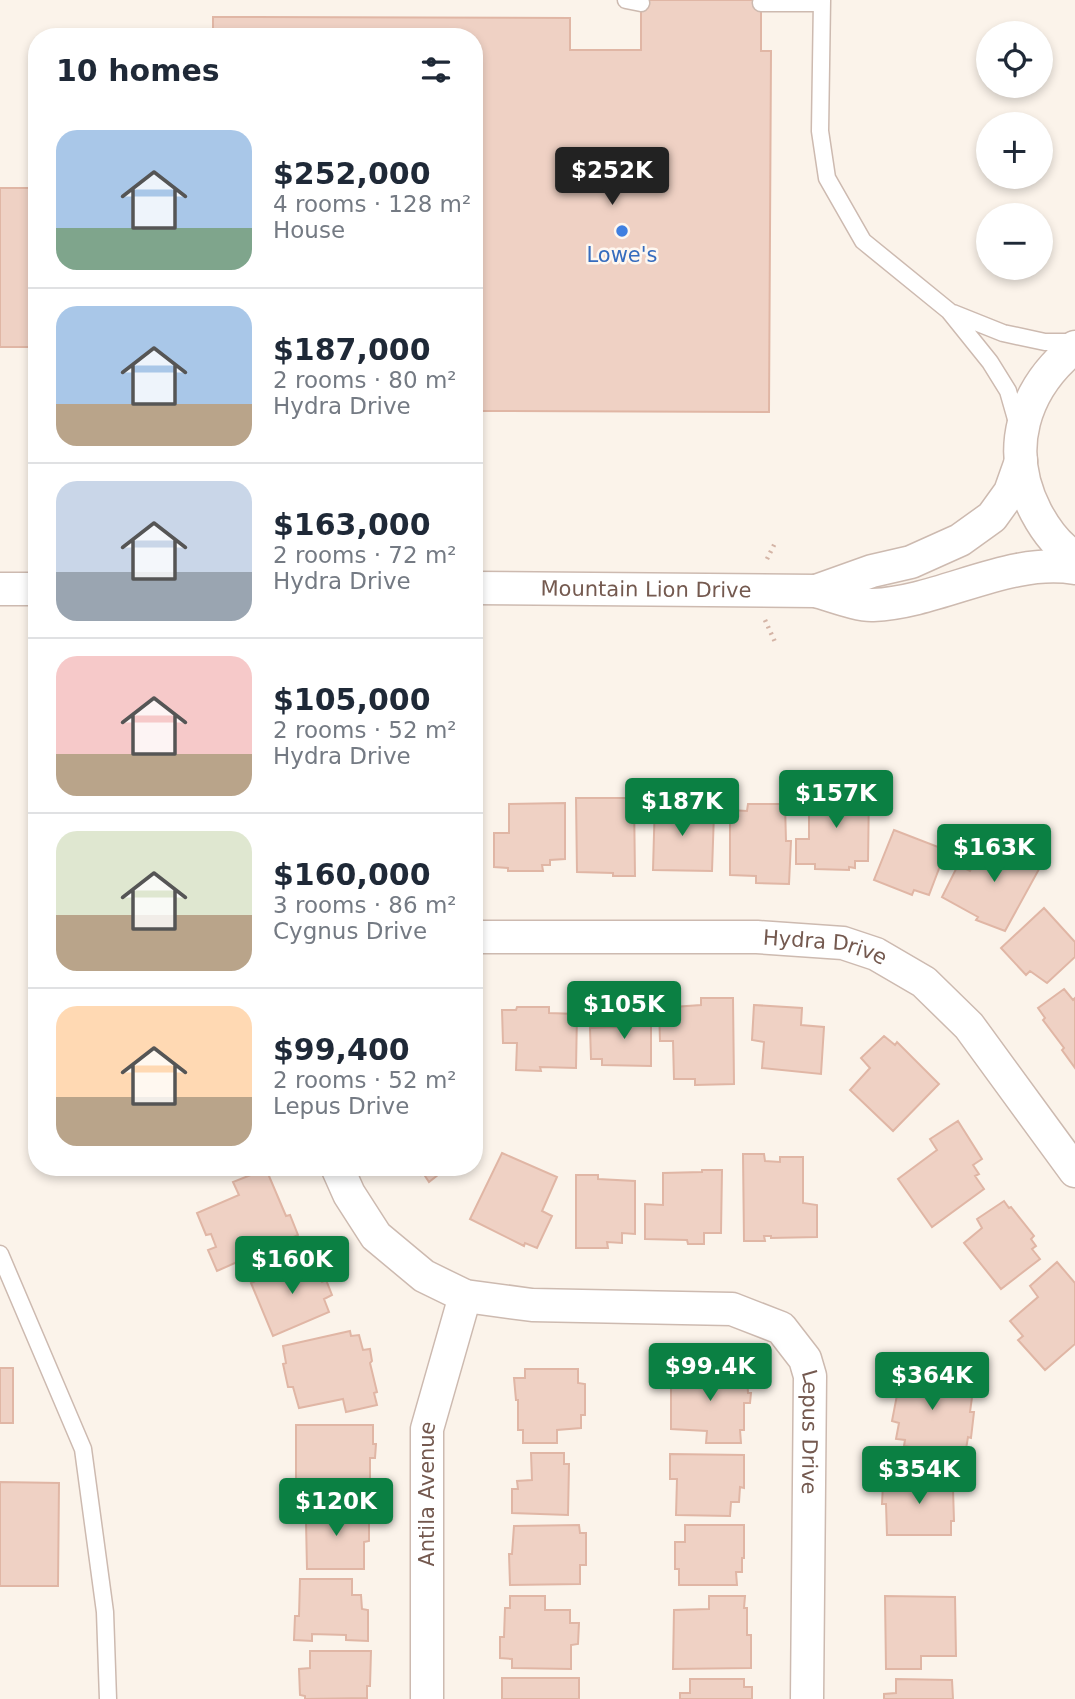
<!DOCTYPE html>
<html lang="en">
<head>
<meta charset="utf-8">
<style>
  :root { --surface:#fff; --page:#f2f2f3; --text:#1f2937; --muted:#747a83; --line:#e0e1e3; --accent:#0b8043 }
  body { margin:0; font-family:"DejaVu Sans",sans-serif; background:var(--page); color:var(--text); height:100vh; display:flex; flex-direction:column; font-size:26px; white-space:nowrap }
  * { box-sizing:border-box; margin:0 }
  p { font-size:23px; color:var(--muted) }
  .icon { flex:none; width:38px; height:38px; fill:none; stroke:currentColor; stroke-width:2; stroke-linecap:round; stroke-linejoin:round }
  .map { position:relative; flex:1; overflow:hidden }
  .details { position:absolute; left:28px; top:28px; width:455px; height:1148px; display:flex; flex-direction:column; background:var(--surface); border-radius:28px; box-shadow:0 4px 10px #0003 }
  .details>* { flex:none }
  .buttons { position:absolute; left:976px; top:21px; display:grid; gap:14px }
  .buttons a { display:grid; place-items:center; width:77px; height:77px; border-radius:50%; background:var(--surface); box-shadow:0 4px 10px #0003; font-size:35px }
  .price { position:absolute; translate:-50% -60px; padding:0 16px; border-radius:7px; background:var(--accent); color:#fff; font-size:23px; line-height:46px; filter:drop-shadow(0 2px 4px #0008) }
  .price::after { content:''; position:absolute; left:50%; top:42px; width:21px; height:16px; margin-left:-10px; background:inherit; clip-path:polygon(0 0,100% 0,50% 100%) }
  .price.current { background:#222; color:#fff }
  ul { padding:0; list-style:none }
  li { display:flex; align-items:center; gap:21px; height:175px; padding:0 28px }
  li+li { border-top:2px solid var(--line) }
  li span { display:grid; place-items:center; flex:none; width:196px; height:140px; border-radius:21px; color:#555 }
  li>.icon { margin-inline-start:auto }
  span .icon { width:84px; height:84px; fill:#fffc; stroke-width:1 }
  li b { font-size:30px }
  h2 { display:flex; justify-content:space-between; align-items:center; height:84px; padding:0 28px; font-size:30px }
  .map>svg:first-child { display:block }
  .building { fill:#efd1c4; stroke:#e0b6a5; stroke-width:2 }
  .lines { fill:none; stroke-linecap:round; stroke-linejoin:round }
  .service-casing { stroke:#cdbab0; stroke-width:19 }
  .minor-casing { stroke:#cdbab0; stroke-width:35 }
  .path { stroke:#d4b4a6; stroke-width:4.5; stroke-dasharray:2 5; stroke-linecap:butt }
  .service { stroke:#fff; stroke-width:16 }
  .minor { stroke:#fff; stroke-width:32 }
  .shop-dot { fill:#3f7fe0; stroke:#fef7f0; stroke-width:2.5 }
  .labels { text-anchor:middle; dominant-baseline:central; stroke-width:5; stroke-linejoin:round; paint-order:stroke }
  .shop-label { font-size:21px; fill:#366cbe; stroke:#fef7f0 }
  .street-label { font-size:21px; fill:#74594f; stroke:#fef7f0 }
</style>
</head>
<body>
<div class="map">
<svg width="1075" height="1699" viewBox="0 0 1075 1699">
  <rect width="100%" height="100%" fill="#fbf3ea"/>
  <path class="building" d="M 641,0 L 761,0 L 761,51 L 771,51 L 769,412 L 474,411 L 474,37 L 213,37 L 213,17 L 570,18 L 570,50 L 641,50 Z
    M 0,188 L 37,188 L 37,347 L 0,347 Z
    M 809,791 L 869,791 L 868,861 L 855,861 L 855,868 L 849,867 L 849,870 L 815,869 L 815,864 L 796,864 L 796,839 L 809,839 Z
    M 576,798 L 634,798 L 635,876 L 613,876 L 613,873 L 577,872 Z
    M 655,799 L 682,800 L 682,811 L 714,813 L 712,871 L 653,870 Z
    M 565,803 L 565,859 L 550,860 L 550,865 L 542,865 L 543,871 L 508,871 L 508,868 L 494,867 L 494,833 L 509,833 L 509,804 Z
    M 748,804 L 785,804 L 786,841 L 791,841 L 789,884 L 756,883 L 756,876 L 730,875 L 730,810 L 747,811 Z
    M 474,820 L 482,820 L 481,859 L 474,860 Z
    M 894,830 L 946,850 L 929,895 L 914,890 L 912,895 L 874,880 Z
    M 988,838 L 1008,848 L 1008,845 L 1044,860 L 1005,931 L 976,920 L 978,917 L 942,897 L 958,865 L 970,871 Z
    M 1044,908 L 1075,942 L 1075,957 L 1047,983 L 1030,971 L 1026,975 L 1001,948 Z
    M 1064,989 L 1073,1000 L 1075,998 L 1075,1068 L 1062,1050 L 1064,1048 L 1043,1020 L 1045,1018 L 1038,1008 Z
    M 701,998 L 733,998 L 734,1084 L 695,1085 L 695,1079 L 674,1079 L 673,1041 L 660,1041 L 659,1008 L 701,1005 Z
    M 754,1005 L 802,1008 L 801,1025 L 824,1027 L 821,1074 L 762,1068 L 764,1042 L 752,1040 Z
    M 517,1007 L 549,1007 L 549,1013 L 577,1014 L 576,1068 L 540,1067 L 541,1071 L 516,1070 L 517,1043 L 503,1043 L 502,1010 L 516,1010 Z
    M 633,1008 L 651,1009 L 651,1066 L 602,1065 L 602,1059 L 591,1059 L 590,1028 L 618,1027 L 618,1014 L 633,1013 Z
    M 884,1036 L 895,1045 L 897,1042 L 939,1084 L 893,1131 L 850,1090 L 870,1068 L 861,1058 Z
    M 958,1121 L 982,1159 L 973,1165 L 979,1174 L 975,1176 L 984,1189 L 932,1227 L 898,1179 L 937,1150 L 930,1139 Z
    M 502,1153 L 557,1177 L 542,1211 L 552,1216 L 537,1248 L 525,1243 L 524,1246 L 470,1219 Z
    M 743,1154 L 764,1154 L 765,1161 L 780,1162 L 780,1157 L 803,1157 L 803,1203 L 817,1205 L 817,1237 L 771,1238 L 771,1236 L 764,1236 L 765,1241 L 744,1241 Z
    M 415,1167 L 448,1167 L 429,1182 L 423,1173 L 421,1175 Z
    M 266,1169 L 286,1216 L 290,1215 L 298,1235 L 217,1271 L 208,1250 L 216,1247 L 211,1234 L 206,1235 L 197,1213 L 239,1195 L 233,1182 Z
    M 702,1170 L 722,1170 L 721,1233 L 704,1233 L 704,1244 L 688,1244 L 687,1240 L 645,1239 L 645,1204 L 663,1205 L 663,1173 L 702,1172 Z
    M 576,1175 L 598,1175 L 598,1179 L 635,1181 L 635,1234 L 622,1233 L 622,1243 L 607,1242 L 608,1248 L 576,1248 Z
    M 1004,1201 L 1009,1208 L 1011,1207 L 1034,1236 L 1031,1239 L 1036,1246 L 1032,1249 L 1040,1259 L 1001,1289 L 964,1243 L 982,1228 L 977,1219 Z
    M 311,1257 L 322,1282 L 326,1280 L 332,1295 L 324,1299 L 329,1312 L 273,1336 L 251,1283 Z
    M 1057,1262 L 1075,1283 L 1075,1344 L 1045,1370 L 1018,1340 L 1023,1336 L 1010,1321 L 1038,1297 L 1030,1286 Z
    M 350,1331 L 351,1336 L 359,1335 L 363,1350 L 370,1349 L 372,1361 L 370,1363 L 377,1392 L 374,1393 L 377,1405 L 346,1412 L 343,1399 L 299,1408 L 293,1387 L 288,1387 L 283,1364 L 286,1363 L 283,1346 Z
    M 903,1364 L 936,1369 L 934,1382 L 973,1390 L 970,1412 L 974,1412 L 971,1438 L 968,1437 L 965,1455 L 904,1446 L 905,1440 L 896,1439 L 899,1423 L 892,1421 Z
    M 0,1368 L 13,1368 L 13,1423 L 0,1423 Z
    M 525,1369 L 578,1369 L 578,1383 L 585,1384 L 585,1415 L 581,1415 L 581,1428 L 557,1430 L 557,1443 L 523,1443 L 523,1430 L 518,1430 L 518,1400 L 516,1400 L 514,1378 L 525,1378 Z
    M 671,1370 L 747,1371 L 748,1393 L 751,1393 L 750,1403 L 744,1403 L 744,1430 L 740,1430 L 741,1443 L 706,1443 L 707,1431 L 671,1429 Z
    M 296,1425 L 373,1425 L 373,1444 L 376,1444 L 375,1458 L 370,1458 L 370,1486 L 367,1486 L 367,1500 L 333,1499 L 333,1486 L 296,1486 Z
    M 531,1453 L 564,1453 L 564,1464 L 569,1464 L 568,1515 L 512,1513 L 512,1489 L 518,1489 L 517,1481 L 532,1480 Z
    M 670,1454 L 744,1455 L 744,1488 L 740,1487 L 739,1502 L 731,1502 L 730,1516 L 676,1515 L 677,1479 L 670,1479 Z
    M 895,1476 L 948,1476 L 949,1488 L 953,1489 L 954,1521 L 951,1521 L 951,1535 L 887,1535 L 886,1504 L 882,1504 L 883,1483 L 894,1483 Z
    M 0,1482 L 59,1483 L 58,1586 L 0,1586 Z
    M 304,1508 L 369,1510 L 369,1541 L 364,1542 L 364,1569 L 307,1569 L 306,1521 L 304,1521 Z
    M 579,1525 L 580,1533 L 586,1533 L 586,1565 L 580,1565 L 580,1584 L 510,1585 L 509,1554 L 512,1554 L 514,1526 Z
    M 685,1525 L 744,1525 L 744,1558 L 742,1558 L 742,1572 L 736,1572 L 737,1585 L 679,1585 L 679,1569 L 675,1569 L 675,1542 L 685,1542 Z
    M 300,1579 L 352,1579 L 352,1595 L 361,1595 L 362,1609 L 368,1610 L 368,1641 L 346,1640 L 346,1635 L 312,1634 L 312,1641 L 294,1640 L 295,1616 L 299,1616 Z
    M 510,1596 L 545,1596 L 545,1610 L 570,1610 L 570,1623 L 579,1623 L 578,1644 L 571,1645 L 571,1669 L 512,1668 L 512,1659 L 500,1658 L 500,1637 L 504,1637 L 505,1608 L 510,1608 Z
    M 709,1596 L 745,1596 L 744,1608 L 747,1608 L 747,1635 L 751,1635 L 751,1668 L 673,1669 L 674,1610 L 709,1609 Z
    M 885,1596 L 955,1597 L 956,1656 L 921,1656 L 921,1669 L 886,1669 Z
    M 310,1651 L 371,1651 L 370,1686 L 367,1686 L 367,1698 L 305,1699 L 305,1696 L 300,1695 L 299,1669 L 310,1668 Z
    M 502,1678 L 579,1678 L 579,1699 L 502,1699 Z
    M 690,1679 L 744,1679 L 744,1687 L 752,1687 L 752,1699 L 680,1699 L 680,1693 L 690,1693 Z
    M 896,1679 L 952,1680 L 953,1699 L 884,1699 L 884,1694 L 896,1693 Z"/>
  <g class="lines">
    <defs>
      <path id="service" d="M 626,0 L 641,3
        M 822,0 L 820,131 L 827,178 L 863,241 L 949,311 L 990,362 L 1008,391 L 1018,426
        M 761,3 L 822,3
        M 953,313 L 1003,333 L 1045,342 L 1075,342
        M 0,1254 L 83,1449 L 105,1612 L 108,1699"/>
      <g id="minor">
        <path d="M 1075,347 C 1023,389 1004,450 1036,512 C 1045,529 1058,547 1075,557"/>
        <path id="s1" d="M 474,588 L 816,591 C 831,595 859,606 873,605 C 941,602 1008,557 1075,568"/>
        <path d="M 0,589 L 37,589"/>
        <path d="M 816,591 L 872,571 L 911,562 L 960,540 L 992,517 L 1010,492 L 1021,461"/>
        <path id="s2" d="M 474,937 L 757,937 L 843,943 L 876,954 L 924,982 L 969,1026 L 1075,1171"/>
        <path id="s3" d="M 337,1167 L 349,1194 L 376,1236 L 424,1276 L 465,1296 L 532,1305 L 732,1309 L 781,1328 L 805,1359 L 810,1376 L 807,1699"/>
        <path id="s4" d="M 427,1699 L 427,1429 L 465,1296"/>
      </g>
    </defs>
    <use href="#service" class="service-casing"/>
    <use href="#minor" class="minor-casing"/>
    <path class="path" d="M 767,559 L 776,541
      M 765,620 L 775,642"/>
    <use href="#service" class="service"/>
    <use href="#minor" class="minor"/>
  </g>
  <circle class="shop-dot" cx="622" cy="231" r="7"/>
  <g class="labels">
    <g class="shop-label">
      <text x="622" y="255">Lowe's</text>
    </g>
    <g class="street-label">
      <text stroke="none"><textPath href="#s1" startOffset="172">Mountain Lion Drive</textPath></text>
      <text stroke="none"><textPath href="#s2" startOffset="352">Hydra Drive</textPath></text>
      <text stroke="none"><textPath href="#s3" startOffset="621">Lepus Drive</textPath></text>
      <text stroke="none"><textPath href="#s4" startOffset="205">Antila Avenue</textPath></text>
    </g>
  </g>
</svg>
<div class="buttons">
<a><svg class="icon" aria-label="locate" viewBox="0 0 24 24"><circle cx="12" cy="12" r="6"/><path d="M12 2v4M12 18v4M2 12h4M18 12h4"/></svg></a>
<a>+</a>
<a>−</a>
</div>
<b class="price current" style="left:612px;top:207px">$252K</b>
<b class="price" style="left:836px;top:830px">$157K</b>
<b class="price" style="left:682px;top:838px">$187K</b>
<b class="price" style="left:994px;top:884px">$163K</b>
<b class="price" style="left:624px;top:1041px">$105K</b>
<b class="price" style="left:292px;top:1296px">$160K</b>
<b class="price" style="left:710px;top:1403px">$99.4K</b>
<b class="price" style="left:932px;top:1412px">$364K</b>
<b class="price" style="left:919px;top:1506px">$354K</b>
<b class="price" style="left:336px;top:1538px">$120K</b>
<section class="details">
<h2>10 homes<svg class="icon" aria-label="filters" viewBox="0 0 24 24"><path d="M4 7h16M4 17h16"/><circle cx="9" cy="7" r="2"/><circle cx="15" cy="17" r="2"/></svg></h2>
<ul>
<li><span style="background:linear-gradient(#a9c7e8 70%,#7fa58c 0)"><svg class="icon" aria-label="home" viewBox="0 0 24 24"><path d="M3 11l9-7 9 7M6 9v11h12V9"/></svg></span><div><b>$252,000</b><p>4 rooms · 128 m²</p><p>House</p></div></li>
<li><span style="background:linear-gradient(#a9c7e8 70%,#b9a48a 0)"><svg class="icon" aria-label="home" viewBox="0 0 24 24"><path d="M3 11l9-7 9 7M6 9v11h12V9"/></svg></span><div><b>$187,000</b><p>2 rooms · 80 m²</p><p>Hydra Drive</p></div></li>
<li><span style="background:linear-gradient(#c9d6e8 65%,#9aa5b1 0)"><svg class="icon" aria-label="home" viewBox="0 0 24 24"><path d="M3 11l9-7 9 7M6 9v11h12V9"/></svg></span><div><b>$163,000</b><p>2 rooms · 72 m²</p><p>Hydra Drive</p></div></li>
<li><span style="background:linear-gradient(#f6c9c9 70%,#b9a48a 0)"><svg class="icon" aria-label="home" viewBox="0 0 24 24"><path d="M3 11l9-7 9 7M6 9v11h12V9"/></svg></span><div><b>$105,000</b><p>2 rooms · 52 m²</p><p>Hydra Drive</p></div></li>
<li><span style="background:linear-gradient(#dfe7d0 60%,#b9a48a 0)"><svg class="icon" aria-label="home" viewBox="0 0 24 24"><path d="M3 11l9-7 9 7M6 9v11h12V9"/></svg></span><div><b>$160,000</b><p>3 rooms · 86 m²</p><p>Cygnus Drive</p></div></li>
<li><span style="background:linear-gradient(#ffd9b3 65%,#b9a48a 0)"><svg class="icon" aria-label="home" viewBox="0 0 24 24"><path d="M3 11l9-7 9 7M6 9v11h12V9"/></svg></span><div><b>$99,400</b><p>2 rooms · 52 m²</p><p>Lepus Drive</p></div></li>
</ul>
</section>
</div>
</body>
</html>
